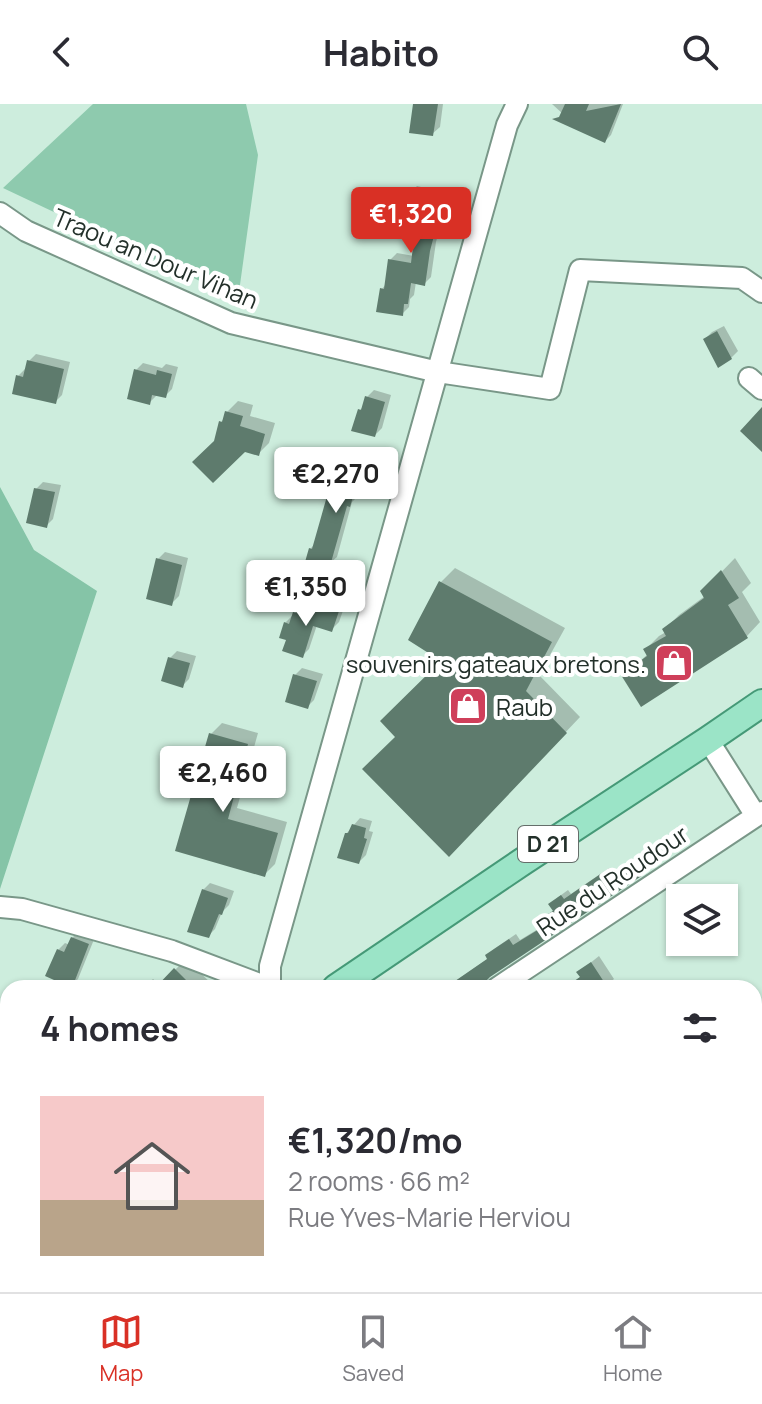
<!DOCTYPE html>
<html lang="en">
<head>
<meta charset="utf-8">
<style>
  :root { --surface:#fff; --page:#f7f7f7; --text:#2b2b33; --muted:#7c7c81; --line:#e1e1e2; --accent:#d93025 }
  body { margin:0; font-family:Manrope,sans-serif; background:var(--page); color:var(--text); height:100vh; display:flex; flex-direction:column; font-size:30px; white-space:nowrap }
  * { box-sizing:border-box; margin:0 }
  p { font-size:26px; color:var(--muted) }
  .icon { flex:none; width:44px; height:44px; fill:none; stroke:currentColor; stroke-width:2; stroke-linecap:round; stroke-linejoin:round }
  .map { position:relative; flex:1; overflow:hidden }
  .panel { position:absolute; left:0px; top:876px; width:762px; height:312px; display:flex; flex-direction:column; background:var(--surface); border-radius:24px 24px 0 0; box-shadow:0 2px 6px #0004 }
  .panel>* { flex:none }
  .controls { position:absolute; left:666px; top:780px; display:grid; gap:16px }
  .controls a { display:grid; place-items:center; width:72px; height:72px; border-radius:0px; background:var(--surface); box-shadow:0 2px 6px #0004; font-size:40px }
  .price { position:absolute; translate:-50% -68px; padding:0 18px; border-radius:8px; background:#fff; color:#222; font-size:26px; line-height:52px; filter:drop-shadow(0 2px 4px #0008) }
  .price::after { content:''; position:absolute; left:50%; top:48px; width:24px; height:18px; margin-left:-12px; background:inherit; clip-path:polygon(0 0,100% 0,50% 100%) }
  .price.on { background:var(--accent); color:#fff }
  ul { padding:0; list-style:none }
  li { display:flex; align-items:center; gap:24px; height:200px; padding:0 40px }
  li+li { border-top:2px solid var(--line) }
  li span { display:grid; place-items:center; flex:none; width:224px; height:160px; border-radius:0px; color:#555 }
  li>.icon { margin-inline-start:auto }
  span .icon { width:96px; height:96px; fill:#fffc; stroke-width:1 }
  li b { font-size:34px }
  h2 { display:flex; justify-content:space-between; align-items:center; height:96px; padding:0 40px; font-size:34px }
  header { display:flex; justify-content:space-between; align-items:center; height:104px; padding:0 40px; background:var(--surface); font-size:36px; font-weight:700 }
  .dock { display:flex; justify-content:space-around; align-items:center; height:112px; border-top:2px solid var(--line); background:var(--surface); font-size:22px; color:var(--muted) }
  .dock a { display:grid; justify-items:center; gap:4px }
  .dock .on { color:var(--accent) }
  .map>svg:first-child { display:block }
  .green { fill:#8ecaae }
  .forest { fill:#85c4a7 }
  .shadow { fill:#0003 }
  .building { fill:#5e7b6d }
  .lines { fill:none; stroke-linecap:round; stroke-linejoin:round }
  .minor-casing { stroke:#799788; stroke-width:24 }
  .major-casing { stroke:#459977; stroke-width:30 }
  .minor { stroke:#fff; stroke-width:20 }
  .major { stroke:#9be4c7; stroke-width:26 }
  .labels { text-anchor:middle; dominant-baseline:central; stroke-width:8; stroke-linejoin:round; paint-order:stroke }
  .shield { fill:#fff; stroke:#656e6a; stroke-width:2 }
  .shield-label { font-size:22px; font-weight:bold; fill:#23302a }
  .street-label { font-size:24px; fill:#23302a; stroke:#fff }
  .poi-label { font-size:24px; fill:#23302a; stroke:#fff; text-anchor:end }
</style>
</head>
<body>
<header><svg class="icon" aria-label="back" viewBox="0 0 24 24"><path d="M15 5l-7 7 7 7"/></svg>Habito<svg class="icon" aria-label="search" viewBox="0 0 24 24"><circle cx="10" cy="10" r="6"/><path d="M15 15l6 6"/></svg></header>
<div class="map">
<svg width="762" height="1188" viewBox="0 0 762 1188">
  <rect width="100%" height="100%" fill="#cdeddd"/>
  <path class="green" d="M 93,0 L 246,0 L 258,51 L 238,195 L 3,84 Z
    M 754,1130 L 762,1130 L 762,1188 L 676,1188 L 678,1180 L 754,1180 Z"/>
  <path class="forest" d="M 0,383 L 34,446 L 97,487 L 0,785 Z"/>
  <path class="shadow" d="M 415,0 L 443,0 L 440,23 L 432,30 Z
    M 552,0 L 623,0 L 611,31 L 605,37 L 563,10 Z
    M 417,82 L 449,90 L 436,138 L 431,173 L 424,180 L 416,178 L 414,191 L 410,195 L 409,203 L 402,210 L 382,185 L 386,180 L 390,156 L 397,149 L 414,152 L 417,125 L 408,95 L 410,89 Z
    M 724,222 L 738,247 L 731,254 L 705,235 L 712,228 Z
    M 36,250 L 70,258 L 62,291 L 55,298 L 18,272 L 25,265 L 27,265 L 29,257 Z
    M 143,259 L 162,264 L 166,260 L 178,263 L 172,285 L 165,292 L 156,292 L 149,299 L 136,266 Z
    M 374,286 L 391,291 L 382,324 L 375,331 L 360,306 L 364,302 L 367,293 Z
    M 238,297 L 253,301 L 250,312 L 275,319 L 269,339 L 258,350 L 216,337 L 221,318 L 225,314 L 227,308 Z
    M 353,357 L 366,361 L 369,358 L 383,362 L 379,378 L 372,385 L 360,381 L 356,394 L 352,398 L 337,453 L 319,468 L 310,445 L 315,440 L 335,372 L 342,365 L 346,366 Z
    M 43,378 L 61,381 L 53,415 L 46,422 L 36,385 Z
    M 165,448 L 188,454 L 179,492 L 172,499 L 158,455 Z
    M 735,454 L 751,479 L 742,488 L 760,518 L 747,532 L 623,572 L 648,550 L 645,546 L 659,532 L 666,528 L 665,525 L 679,511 L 705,492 L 702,488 Z
    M 455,464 L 565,524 L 539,571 L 580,613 L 463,737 L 398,632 L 444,556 L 441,478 Z
    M 328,495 L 345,501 L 339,518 L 332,525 L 317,521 L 309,545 L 302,552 L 288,535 L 285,519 L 302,502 L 308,503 L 314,497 L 323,500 Z
    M 177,547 L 196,552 L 189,575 L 182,582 L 170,554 Z
    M 302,564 L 323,570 L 314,596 L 307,603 L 295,571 Z
    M 222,619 L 258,629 L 237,704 L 287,718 L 275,760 L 265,770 L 177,745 L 211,630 Z
    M 360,714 L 372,717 L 369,727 L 373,728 L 366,751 L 359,758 L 346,730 Z
    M 643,756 L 648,764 L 642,770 L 493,869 L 476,884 L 437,884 L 446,878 L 448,882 L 489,854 L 487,851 L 494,845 L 516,830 L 520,836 L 543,822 L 540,817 L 554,806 L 557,794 L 568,786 L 571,790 L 609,764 L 616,774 Z
    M 210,779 L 234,787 L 229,801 L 222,808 L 215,825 L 208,832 L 203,786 Z
    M 79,827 L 95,833 L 78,875 L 71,882 L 58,846 L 65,839 L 70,841 L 72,834 Z
    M 599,852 L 614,875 L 604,884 L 574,884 L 571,881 L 581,872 L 579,868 Z
    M 186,855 L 216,884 L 144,884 L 153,875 L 160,881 Z
    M 8,897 L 8,956 L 0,944 L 3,941 L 0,937 L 0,902 Z
    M 762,958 L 762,990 L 760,992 L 754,985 L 754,965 Z
    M 86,1180 L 127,1180 L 110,1187 L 107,1180 L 89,1187 Z"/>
  <path class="building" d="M 413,0 L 438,0 L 433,32 L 409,29 Z
    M 565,0 L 589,0 L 586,7 L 621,0 L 605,39 L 552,15 L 559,13 Z
    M 408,88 L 443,97 L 430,147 L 425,182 L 411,179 L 408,200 L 404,200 L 403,212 L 376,208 L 380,184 L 384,185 L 388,155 L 411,159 L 415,126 L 406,124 L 408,115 L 400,101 L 405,97 Z
    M 717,227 L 732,255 L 718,264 L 703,235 Z
    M 27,256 L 64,265 L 56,300 L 12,290 L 16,271 L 23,273 Z
    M 134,265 L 156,271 L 157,266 L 172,270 L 166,294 L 152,291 L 150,301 L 127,295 Z
    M 365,292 L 385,298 L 375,333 L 351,327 L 358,305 L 361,306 Z
    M 762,303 L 762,348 L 740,327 Z
    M 225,307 L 243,312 L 240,322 L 265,330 L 259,352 L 245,348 L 213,379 L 192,358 L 214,337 L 219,317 L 222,318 Z
    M 345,363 L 359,367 L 360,364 L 378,369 L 373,387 L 356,382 L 350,403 L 347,402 L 330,462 L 323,460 L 320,470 L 303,465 L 309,444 L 312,445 L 333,371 L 341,373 Z
    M 34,384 L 55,388 L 47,424 L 26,419 Z
    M 156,454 L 182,461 L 172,502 L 146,495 Z
    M 721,466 L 739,494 L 728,501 L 748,534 L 641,603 L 621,571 L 647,552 L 643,545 L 666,532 L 662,525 L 704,494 L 700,487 Z
    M 439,477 L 552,538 L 526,587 L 567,629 L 449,753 L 362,665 L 395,633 L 380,617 L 441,557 L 408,536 Z
    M 319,501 L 339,507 L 332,528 L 313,522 L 303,554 L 282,547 L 286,536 L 279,534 L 284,518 L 289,520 L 293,508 L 303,511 L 305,503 L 317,507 Z
    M 168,553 L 190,559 L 183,584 L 161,577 Z
    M 293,570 L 317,577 L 308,605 L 285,598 Z
    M 209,629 L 248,640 L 228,715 L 278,729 L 265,773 L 175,747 Z
    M 352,720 L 366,724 L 364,734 L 367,735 L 359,760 L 337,754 L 345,729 L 348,729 Z
    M 635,760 L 643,771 L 490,873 L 479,884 L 445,884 L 487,855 L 485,851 L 509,835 L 513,841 L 541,824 L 537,817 L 553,807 L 548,800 L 561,791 L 564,795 L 602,769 L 609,779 Z
    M 202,785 L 228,794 L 222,811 L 219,810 L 209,834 L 187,828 Z
    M 71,833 L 89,840 L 72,884 L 45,872 L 57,845 L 64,848 Z
    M 591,858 L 608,884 L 564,884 L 580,873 L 576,868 Z
    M 174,864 L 194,884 L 155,884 Z"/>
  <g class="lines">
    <defs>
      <path id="minor" d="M 0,109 L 26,127 L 231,219 L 438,268 L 550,285 L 580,166 L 742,174 L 762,188
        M 749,274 L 762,285
        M 708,636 L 756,712
        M 0,803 L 22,805 L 172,847 L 270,884
        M 270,884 L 270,862 L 507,21 L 517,0
        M 497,884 L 762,708
        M 0,1144 L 8,1142"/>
      <path id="major" d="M 336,884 L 522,758 L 708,636 L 762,599
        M 0,1113 L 8,1108"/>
    </defs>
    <use href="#minor" class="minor-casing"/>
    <use href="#major" class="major-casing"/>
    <use href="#minor" class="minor"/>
    <use href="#major" class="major"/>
  </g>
  <defs>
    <symbol id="shop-square" viewBox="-11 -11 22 22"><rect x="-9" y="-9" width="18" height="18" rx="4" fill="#cf3f5a" stroke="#fff"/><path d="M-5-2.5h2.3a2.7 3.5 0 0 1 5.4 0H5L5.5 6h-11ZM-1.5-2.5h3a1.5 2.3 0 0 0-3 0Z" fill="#fff"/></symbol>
  </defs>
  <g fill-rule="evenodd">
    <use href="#shop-square" x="652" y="537" width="44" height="44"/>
    <use href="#shop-square" x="446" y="580" width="44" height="44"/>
  </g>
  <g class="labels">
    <rect class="shield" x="518" y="722" width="60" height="36" rx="6"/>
    <g class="shield-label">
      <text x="548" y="740">D 21</text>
    </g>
    <g class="street-label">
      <text transform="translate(156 154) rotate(23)">Traou an Dour Vihan</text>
      <text transform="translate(612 776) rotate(-34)">Rue du Roudour</text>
    </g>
    <g class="poi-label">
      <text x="646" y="559">souvenirs gateaux bretons.</text>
      <text x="496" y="602" text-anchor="start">Raub</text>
    </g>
  </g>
</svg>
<div class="controls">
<a><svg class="icon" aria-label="layers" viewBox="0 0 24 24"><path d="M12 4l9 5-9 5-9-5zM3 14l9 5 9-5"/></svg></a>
</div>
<b class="price on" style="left:411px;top:151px">€1,320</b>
<b class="price" style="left:336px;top:411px">€2,270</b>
<b class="price" style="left:306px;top:524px">€1,350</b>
<b class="price" style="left:223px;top:710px">€2,460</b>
<section class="panel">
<h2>4 homes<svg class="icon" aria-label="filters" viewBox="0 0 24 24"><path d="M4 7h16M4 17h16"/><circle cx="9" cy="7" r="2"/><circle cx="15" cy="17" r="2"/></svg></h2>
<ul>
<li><span style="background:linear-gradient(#f6c9c9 65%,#b9a48a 0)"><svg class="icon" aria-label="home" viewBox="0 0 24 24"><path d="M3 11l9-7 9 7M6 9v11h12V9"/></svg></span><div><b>€1,320/mo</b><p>2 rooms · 66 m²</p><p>Rue Yves-Marie Herviou</p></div></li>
</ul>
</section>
</div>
<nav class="dock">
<a class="on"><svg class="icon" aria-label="map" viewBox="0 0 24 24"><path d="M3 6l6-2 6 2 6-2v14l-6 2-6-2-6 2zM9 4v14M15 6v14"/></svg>Map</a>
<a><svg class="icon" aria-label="saved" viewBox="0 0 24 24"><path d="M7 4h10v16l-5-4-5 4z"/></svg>Saved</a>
<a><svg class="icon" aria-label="home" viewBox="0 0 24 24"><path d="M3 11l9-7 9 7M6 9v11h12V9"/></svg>Home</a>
</nav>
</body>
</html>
